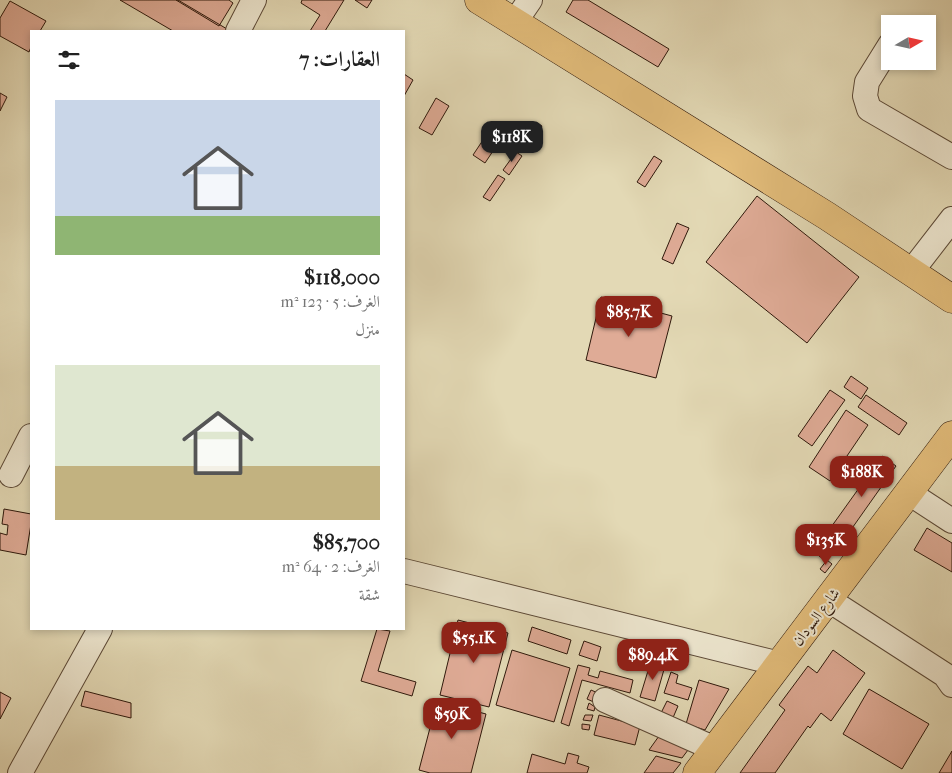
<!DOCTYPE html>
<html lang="ar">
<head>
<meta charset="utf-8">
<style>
  :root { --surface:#fff; --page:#f6f6f6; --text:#222; --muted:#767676; --accent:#8f2418 }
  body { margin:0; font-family:"IM FELL French Canon",Amiri,serif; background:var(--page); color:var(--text); direction:rtl; height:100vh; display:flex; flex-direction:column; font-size:19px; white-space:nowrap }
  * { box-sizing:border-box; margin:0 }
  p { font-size:16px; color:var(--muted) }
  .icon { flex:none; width:28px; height:28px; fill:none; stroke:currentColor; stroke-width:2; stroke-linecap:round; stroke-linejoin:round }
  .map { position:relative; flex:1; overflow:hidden; direction:ltr }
  .details { position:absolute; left:30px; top:30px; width:375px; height:600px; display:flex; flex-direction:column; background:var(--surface); border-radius:0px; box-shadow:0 2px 8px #0003; direction:rtl }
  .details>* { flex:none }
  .needle { width:32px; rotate:81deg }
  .buttons { position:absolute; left:881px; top:15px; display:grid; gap:10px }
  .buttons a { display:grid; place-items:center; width:55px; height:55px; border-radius:0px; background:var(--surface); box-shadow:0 2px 8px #0003; font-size:25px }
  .price { position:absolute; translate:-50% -42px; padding:0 11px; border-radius:10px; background:var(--accent); color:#fff; font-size:16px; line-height:32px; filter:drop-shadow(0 1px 2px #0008) }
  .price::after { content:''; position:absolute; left:50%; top:30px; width:15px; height:11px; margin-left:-8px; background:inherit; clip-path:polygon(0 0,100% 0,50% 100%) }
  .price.selected { background:#222; color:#fff }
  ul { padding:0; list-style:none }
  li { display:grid; align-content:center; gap:10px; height:265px; padding:0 25px }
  li span { display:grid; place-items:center; height:155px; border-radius:0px; color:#555 }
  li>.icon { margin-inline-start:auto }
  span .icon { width:90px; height:90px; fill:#fffc; stroke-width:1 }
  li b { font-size:21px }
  h2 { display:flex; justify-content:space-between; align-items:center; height:60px; padding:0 25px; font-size:21px }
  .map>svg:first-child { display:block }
  .building { fill:#dfab96; stroke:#2e180b }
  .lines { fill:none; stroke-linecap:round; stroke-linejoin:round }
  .minor-casing { stroke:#5b4836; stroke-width:26 }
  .major-casing { stroke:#2e180b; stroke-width:29 }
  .minor { stroke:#ede6cf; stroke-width:24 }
  .major { stroke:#e2bc7a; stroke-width:28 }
  .labels { text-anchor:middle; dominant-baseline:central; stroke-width:4; stroke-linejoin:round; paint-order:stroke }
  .street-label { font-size:15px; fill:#2e180b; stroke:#ede6cf }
</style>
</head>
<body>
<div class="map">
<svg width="952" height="773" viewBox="0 0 952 773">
  <rect width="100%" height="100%" fill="#e3d9b5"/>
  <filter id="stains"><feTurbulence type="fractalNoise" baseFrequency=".004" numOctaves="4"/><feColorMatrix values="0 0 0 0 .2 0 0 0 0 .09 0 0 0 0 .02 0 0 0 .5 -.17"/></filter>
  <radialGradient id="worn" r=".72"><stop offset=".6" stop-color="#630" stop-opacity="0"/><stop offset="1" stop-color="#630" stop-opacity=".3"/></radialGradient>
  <path class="building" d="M 120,0 L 178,0 L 227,29 L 225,31 L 173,31 Z
    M 176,0 L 229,0 L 233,3 L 219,26 Z
    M 302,0 L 344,0 L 325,31 L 310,31 L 320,15 L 301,3 Z
    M 355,0 L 372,0 L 367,8 Z
    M 573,0 L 588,0 L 669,49 L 658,67 L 566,12 Z
    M 10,1 L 46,21 L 40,31 L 31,31 L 31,47 L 29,52 L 0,36 L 0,18 Z
    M 404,74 L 413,80 L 404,96 Z
    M 0,93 L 7,97 L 0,111 Z
    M 436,98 L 449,106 L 432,135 L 419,128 Z
    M 537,123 L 542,126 L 527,150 L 523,145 Z
    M 489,131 L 501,139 L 485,163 L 473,155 Z
    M 516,152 L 522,156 L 509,175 L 503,170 Z
    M 654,156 L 662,161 L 645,187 L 637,182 Z
    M 498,175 L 505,179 L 490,201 L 483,197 Z
    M 757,196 L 859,277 L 807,343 L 706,262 Z
    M 677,223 L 689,228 L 673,264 L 662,259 Z
    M 601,297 L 672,316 L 656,378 L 586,360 Z
    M 851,376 L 868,388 L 861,399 L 844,387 Z
    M 830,390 L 845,400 L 812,446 L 798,436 Z
    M 866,395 L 907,423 L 899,435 L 858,407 Z
    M 846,410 L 868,425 L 830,481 L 809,467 Z
    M 882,456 L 896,466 L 843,541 L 829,530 Z
    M 4,509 L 31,514 L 31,524 L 26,555 L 0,550 L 0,533 L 7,535 L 8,525 L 2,524 Z
    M 927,528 L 952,543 L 952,572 L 914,550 Z
    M 827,543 L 831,546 L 822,558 L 819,556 Z
    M 827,560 L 832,564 L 825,573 L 820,569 Z
    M 458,620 L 508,633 L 489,707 L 440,695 Z
    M 532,627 L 571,640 L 567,654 L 528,641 Z
    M 377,629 L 390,631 L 378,671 L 416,682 L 412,696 L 361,681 Z
    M 584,641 L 601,647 L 597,661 L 579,655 Z
    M 512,650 L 570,668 L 554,722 L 496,705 Z
    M 833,650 L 865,673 L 831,721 L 821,713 L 810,728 L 808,726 L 775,773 L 740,773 L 785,710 L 779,705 L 808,666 L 817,673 Z
    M 651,661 L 665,666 L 655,701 L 640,697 Z
    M 578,665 L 590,668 L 588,675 L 598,678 L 600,671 L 633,680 L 630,693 L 582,680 L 569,726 L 561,723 Z
    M 671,672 L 678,675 L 676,683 L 692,688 L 688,700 L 664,693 Z
    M 699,680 L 729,689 L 705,730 L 686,724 Z
    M 869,689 L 929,724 L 902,769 L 843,734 Z
    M 591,690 L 600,694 L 596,703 L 587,699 Z
    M 85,691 L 131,703 L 131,718 L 81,706 Z
    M 0,692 L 11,698 L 0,719 Z
    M 437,701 L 486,714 L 471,773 L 430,773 L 419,770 Z
    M 667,701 L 678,706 L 672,720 L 660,715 Z
    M 589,703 L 595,707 L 594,711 L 587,709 Z
    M 585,715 L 593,715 L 591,721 L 583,720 Z
    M 599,715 L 640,726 L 635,745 L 594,735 Z
    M 582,724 L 590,725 L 589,730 L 582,729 Z
    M 659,736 L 691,746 L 682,758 L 649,750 Z
    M 952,751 L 952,773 L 939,773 Z
    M 568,753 L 579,756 L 577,763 L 589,767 L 587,773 L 527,773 L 532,754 L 565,764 Z
    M 656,756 L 681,763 L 673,773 L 644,773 Z"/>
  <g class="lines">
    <defs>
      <path id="minor" d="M 515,22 L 530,0
        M 238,31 L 254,0
        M 890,45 L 867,82 L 865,96 L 869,109 L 952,157
        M 911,272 L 952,219
        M 11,475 L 31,436
        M 909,493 L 952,521
        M 404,571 L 780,664
        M 829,600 L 945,675 L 952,685
        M 605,700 L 715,749
        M 20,773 L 100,629"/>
      <path id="major" d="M 479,0 L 827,216 L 952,299
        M 697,773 L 952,435"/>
    </defs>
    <use href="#minor" class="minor-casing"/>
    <use href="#major" class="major-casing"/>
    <use href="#minor" class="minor"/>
    <use href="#major" class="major"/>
  </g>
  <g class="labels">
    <g class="street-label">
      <text transform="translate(816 617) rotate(-53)">شارع السودان</text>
    </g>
  </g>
  <rect width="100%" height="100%" filter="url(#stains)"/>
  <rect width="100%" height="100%" fill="url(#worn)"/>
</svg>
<div class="buttons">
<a><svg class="needle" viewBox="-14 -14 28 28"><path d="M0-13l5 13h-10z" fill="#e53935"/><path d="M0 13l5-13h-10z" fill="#767676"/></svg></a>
</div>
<b class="price selected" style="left:512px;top:163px">$118K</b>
<b class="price" style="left:629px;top:338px">$85.7K</b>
<b class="price" style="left:862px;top:498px">$188K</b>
<b class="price" style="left:826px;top:566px">$135K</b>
<b class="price" style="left:474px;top:664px">$55.1K</b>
<b class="price" style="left:653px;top:681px">$89.4K</b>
<b class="price" style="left:452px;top:740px">$59K</b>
<section class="details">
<h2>العقارات: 7<svg class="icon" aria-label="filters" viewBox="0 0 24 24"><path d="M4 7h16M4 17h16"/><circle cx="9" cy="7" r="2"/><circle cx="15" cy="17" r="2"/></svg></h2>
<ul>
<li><span style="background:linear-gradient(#c9d6e8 75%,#8fb573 0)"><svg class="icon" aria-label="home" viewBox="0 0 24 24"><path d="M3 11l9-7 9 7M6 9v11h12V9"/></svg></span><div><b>$118,000</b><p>الغرف: 5 · 123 m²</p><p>منزل</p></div></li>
<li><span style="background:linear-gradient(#dfe7d0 65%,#c2b280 0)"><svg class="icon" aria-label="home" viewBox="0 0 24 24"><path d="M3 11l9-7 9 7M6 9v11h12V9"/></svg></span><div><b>$85,700</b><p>الغرف: 2 · 64 m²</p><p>شقة</p></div></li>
</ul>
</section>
</div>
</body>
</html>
